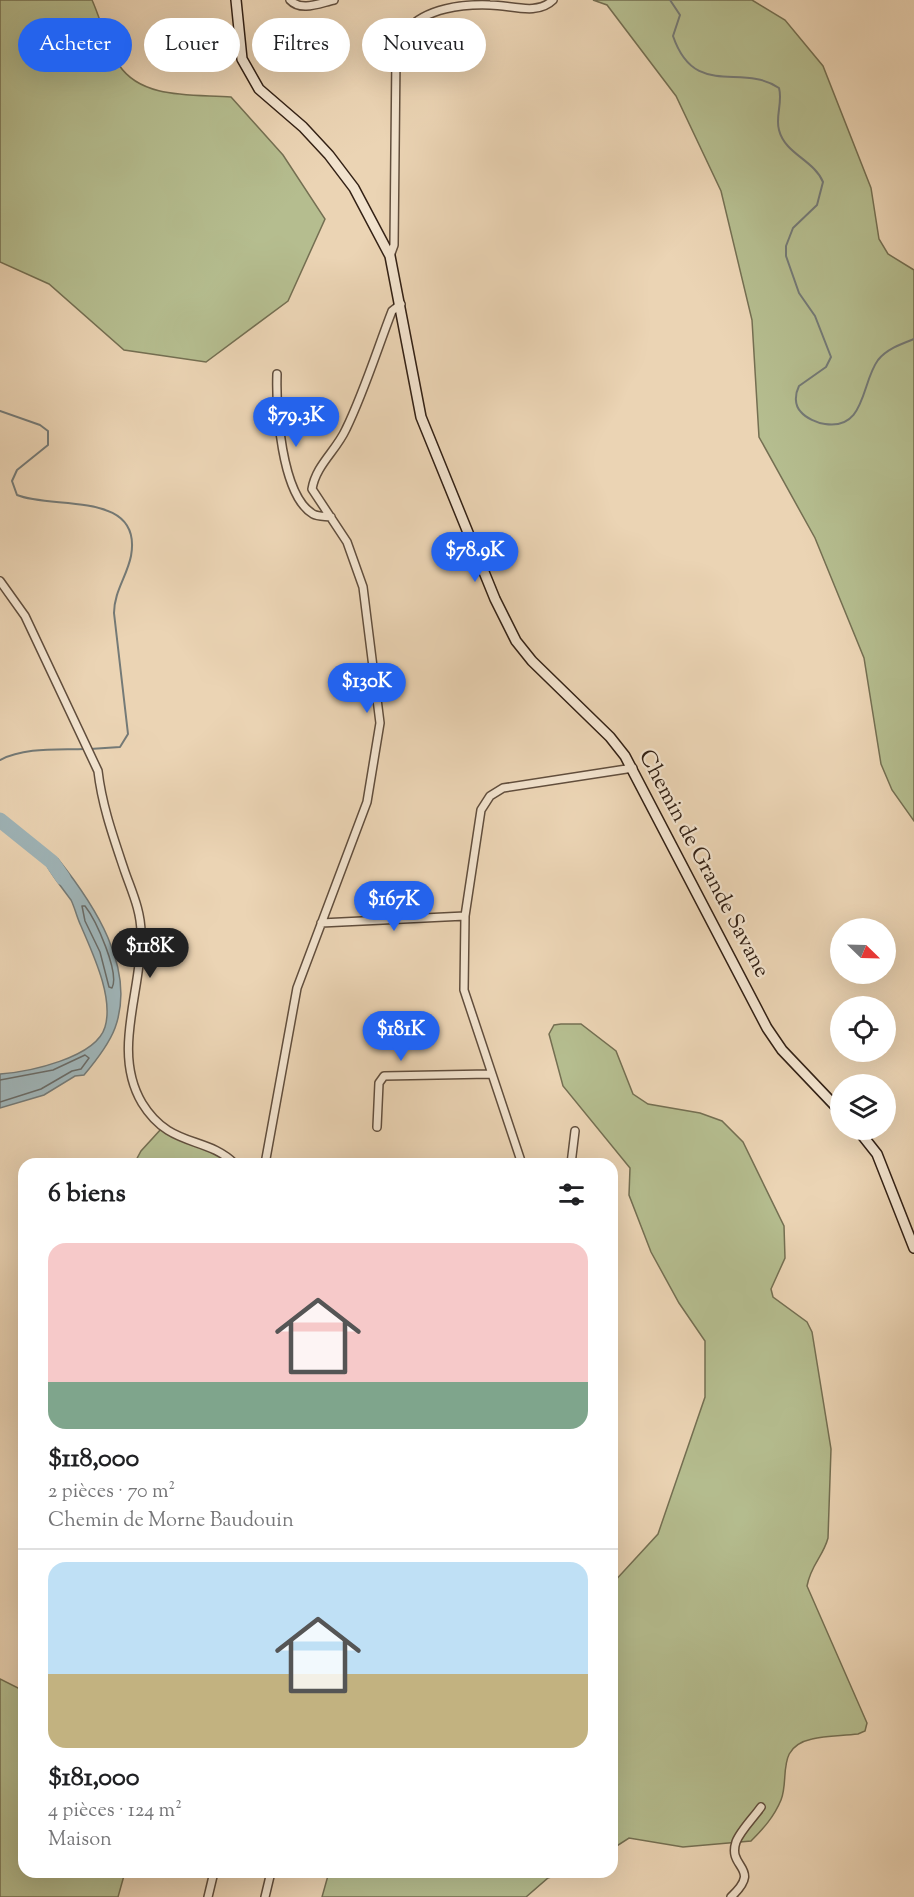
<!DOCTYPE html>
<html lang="fr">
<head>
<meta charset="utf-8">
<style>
  :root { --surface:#fff; --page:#f2f2f2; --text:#202124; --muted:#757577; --line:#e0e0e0; --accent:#2563eb }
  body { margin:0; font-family:"Sorts Mill Goudy",serif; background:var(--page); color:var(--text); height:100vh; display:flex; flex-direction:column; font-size:22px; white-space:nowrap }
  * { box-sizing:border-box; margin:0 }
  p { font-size:20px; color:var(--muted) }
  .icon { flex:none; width:33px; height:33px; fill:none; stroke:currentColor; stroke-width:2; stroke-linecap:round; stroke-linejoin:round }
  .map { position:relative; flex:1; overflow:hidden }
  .drawer { position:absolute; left:18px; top:1158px; width:600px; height:720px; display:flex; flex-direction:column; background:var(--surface); border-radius:18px; box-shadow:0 6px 24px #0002 }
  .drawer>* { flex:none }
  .top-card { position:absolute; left:18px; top:18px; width:600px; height:54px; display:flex; gap:12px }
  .needle { width:39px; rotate:113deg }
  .buttons { position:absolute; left:830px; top:918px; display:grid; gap:12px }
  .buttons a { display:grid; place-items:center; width:66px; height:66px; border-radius:50%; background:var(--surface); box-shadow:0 6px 24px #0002; font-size:30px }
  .price { position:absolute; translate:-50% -51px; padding:0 14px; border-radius:21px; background:var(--accent); color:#fff; font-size:20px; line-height:39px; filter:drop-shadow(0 2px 3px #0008) }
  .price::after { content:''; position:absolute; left:50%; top:36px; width:18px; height:14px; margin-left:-9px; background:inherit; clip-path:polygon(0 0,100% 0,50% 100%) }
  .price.selected { background:#222; color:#fff }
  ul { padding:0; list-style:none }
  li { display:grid; align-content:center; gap:12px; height:318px; padding:0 30px }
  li+li { border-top:2px solid var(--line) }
  li span { display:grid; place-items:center; height:186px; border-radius:18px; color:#555 }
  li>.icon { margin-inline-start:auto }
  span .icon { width:108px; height:108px; fill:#fffc; stroke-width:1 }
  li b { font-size:26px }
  h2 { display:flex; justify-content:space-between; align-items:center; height:72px; padding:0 30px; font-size:26px }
  .tag { padding:0 21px; border-radius:27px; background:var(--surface); box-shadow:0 6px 24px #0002; font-size:21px; line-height:54px }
  .tag.selected { background:var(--accent); color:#fff }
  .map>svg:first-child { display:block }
  .green { fill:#b5bd8f; stroke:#746f52; stroke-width:1.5 }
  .water { fill:#9fb5b9; stroke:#747a77; stroke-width:1.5 }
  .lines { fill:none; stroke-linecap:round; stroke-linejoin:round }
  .shore { stroke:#696b67; stroke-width:1.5 }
  .stream { stroke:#747a77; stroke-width:2 }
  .river { stroke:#9fb5b9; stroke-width:15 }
  .street-casing { stroke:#614e3d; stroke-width:10 }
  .secondary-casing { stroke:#332115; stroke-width:12 }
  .street { stroke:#f2e3ce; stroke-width:7 }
  .secondary { stroke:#f2e3ce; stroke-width:9 }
  .labels { text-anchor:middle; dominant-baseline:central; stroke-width:4.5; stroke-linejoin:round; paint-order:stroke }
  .street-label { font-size:22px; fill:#332115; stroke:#f2e3ce }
</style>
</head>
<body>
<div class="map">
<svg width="914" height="1897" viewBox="0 0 914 1897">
  <rect width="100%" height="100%" fill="#ebd4b4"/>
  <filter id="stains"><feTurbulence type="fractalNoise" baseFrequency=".00333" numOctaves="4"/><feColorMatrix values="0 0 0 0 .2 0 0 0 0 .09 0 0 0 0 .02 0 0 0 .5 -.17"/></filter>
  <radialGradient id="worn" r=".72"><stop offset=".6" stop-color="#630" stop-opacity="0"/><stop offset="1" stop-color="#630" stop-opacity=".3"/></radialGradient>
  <path class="green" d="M 0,0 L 92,0 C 101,20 107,46 119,65 C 142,100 195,94 231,97 L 283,155 L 325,219 L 288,301 L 206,362 L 124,350 L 49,284 L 0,262 Z
    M 593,0 L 752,0 L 785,20 L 823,66 L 871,188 L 879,239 L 888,254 L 914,270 L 914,821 L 892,790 L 881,764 L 864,658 L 815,538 L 759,437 L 752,320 L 721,191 L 676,96 L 607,5 Z
    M 561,1024 L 581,1024 L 616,1051 L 633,1094 L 648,1104 L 700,1113 L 722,1121 L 743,1142 L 784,1226 L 785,1258 L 771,1289 L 773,1297 L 807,1322 L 812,1332 L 831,1449 L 828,1538 C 823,1557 811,1564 807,1586 L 867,1723 L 865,1731 L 858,1734 C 843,1736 826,1735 812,1739 C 775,1747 790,1778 781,1800 C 774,1817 763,1829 751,1841 L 683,1847 L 629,1838 L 612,1849 L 612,1584 L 658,1534 L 705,1397 L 705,1341 L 679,1303 L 651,1252 L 629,1195 L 630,1168 L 563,1086 L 549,1034 L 554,1025 Z
    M 162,1128 L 235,1164 L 134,1164 L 141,1151 Z
    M 0,1679 L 24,1691 L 24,1872 L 125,1872 L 118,1897 L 0,1897 Z
    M 329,1872 L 567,1872 L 548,1878 L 526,1897 L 322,1897 Z"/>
  <path class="water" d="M 58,859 C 93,903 137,968 115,1028 C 109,1044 95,1062 84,1075 L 75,1076 L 44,1095 L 0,1108 L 0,1074 C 28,1072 96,1058 105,1027 C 114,997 92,952 81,926 C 77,918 75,908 71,900 C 63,889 54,878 47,866 Z"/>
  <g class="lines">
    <path class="shore" d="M 82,906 L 85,906 C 96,920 120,973 112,988 L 109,987 L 100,952 L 85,921 Z
      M 0,1080 L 53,1070 L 85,1055 L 89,1058 L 81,1069 L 72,1071 L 41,1089 L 0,1102"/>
    <path class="stream" d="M 670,0 L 680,15 L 673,36 C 695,100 741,62 779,88 C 783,102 775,117 779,130 C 785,154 814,160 823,182 L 817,205 L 793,228 L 786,246 L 786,256 L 799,293 L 815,316 L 831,357 L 826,367 L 799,386 C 795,394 794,405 801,412 C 806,418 817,423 825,424 C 866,430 861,383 878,360 C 887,349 901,344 914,339
      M 0,411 L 40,425 L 48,431 L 48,445 L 17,470 L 12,481 L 17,495 C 53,510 143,490 131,556 C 127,576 114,592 114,613 L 128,734 L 120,747 L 90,749
      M 0,760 C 25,747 57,750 85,749"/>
    <path class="river" d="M 0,820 L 52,862 L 63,878"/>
    <defs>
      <path id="street" d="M 290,0 C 301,12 320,3 334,0
        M 390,256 L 394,245 L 396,56 C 399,48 402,36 407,30 C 426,8 463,4 490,5 C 511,5 537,16 553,0
        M 277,374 C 276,407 281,495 313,514 C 318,517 326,516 331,517
        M 0,581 L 25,616 L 98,771 C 102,806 114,839 125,872 C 132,892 141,911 141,933 C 143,988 111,1051 142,1103 C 170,1149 206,1135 235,1164
        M 321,923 L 465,916
        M 377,1127 L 379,1083 L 384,1076 L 490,1074
        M 265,1164 L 297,988 L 367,802 L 380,723 L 363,587 L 347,542 L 312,489 C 316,465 336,451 346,429 C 364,392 377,350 392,311 L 401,304
        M 522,1164 L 464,990 L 465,916 L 481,810 L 490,796 L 503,788 L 633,768
        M 571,1164 L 575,1131
        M 208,1897 L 214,1872
        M 265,1897 L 271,1872
        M 731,1897 C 763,1867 727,1869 736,1842 C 740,1831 754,1817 761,1807"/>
      <path id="secondary" d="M 236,0 L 242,59 L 259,89 L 303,127 L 329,155 L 354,188 L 390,256 L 421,417 L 495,599 L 516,641 L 532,661 L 610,737 L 625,756 L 767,1028 L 782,1050 L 840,1111
        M 858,1130 L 877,1154 L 914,1248"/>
    </defs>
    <use href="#street" class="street-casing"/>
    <use href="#secondary" class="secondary-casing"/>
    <use href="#street" class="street"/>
    <use href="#secondary" class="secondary"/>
  </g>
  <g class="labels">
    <g class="street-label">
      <text transform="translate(703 864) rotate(62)">Chemin de Grande Savane</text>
    </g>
  </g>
  <rect width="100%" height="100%" filter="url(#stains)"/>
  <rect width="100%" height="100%" fill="url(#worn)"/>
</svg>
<div class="buttons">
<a><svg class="needle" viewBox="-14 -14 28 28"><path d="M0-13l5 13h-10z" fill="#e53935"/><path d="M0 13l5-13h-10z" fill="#757577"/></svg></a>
<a><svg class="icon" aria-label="locate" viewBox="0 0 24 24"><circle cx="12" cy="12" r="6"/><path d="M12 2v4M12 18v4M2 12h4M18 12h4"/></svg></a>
<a><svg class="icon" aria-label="layers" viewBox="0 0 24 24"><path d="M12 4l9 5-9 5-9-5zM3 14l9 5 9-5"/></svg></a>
</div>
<b class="price" style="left:296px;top:448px">$79.3K</b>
<b class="price" style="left:475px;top:583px">$78.9K</b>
<b class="price" style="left:367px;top:714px">$130K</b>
<b class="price" style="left:394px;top:932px">$167K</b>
<b class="price selected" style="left:150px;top:979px">$118K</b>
<b class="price" style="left:401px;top:1062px">$181K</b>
<div class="top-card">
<a class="tag selected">Acheter</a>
<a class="tag">Louer</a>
<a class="tag">Filtres</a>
<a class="tag">Nouveau</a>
</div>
<section class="drawer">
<h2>6 biens<svg class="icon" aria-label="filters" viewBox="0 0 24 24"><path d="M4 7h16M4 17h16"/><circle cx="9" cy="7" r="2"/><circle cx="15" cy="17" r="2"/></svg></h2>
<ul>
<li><span style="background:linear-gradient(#f6c9c9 75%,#7fa58c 0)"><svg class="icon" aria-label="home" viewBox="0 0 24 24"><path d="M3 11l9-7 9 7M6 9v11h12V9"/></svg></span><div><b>$118,000</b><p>2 pièces · 70 m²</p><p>Chemin de Morne Baudouin</p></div></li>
<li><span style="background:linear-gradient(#bfe0f5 60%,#c2b280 0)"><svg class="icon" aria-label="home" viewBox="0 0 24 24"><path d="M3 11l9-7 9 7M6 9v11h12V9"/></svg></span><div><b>$181,000</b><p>4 pièces · 124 m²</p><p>Maison</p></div></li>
</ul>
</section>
</div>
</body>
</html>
